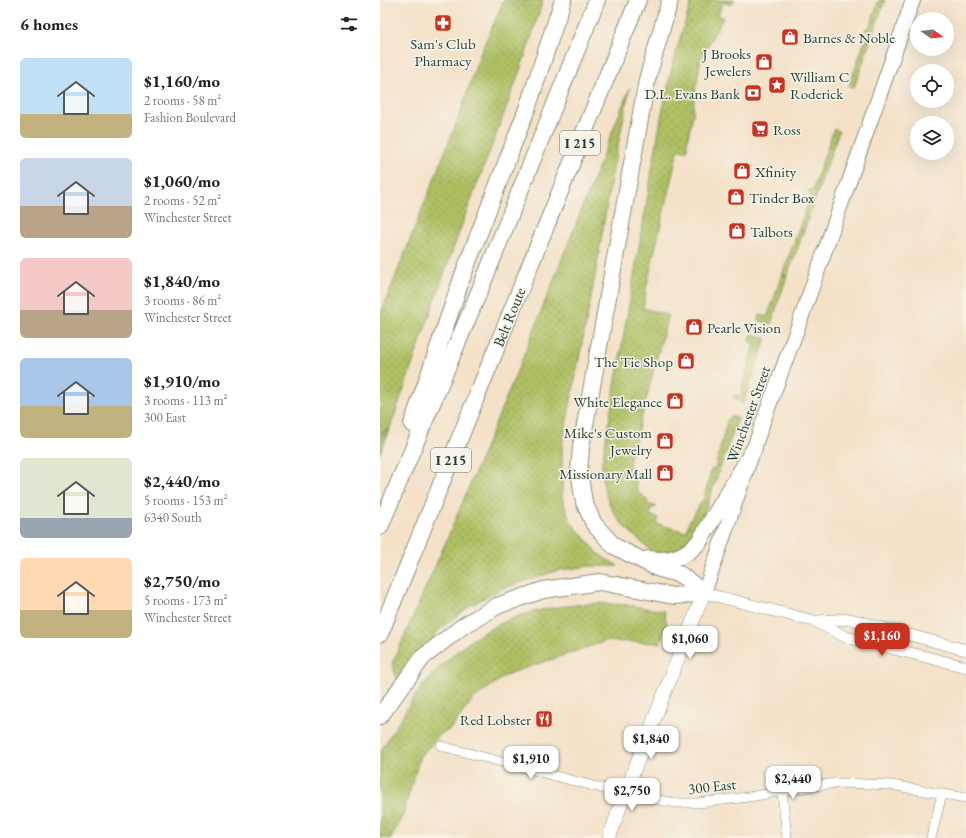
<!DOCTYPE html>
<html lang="en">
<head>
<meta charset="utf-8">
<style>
  :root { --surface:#fff; --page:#f6f6f6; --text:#222; --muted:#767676; --accent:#c8321e }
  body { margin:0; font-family:"EB Garamond",serif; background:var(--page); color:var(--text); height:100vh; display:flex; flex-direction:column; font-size:15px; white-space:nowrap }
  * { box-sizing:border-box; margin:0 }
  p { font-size:13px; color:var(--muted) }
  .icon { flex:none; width:22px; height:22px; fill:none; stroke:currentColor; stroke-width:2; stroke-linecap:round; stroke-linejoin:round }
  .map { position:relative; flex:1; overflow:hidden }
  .drawer { display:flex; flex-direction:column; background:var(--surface); width:380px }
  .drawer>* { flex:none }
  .needle { width:26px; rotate:104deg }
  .controls { position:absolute; left:530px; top:12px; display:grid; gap:8px }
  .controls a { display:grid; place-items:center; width:44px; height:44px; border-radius:50%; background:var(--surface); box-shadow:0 4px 16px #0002; font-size:20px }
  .price { position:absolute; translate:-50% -34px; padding:0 9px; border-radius:8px; background:#fff; color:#222; font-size:13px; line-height:26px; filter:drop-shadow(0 1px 2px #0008) }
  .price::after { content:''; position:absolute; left:50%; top:24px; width:12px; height:9px; margin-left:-6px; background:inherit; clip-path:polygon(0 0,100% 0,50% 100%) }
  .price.selected { background:var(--accent); color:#fff }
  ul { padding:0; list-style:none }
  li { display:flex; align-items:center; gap:12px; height:100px; padding:0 20px }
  li span { display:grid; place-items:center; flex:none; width:112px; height:80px; border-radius:6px; color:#555 }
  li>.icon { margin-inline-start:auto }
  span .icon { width:48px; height:48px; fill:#fffc; stroke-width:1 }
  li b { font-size:17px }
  h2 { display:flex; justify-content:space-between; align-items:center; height:48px; padding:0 20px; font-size:17px }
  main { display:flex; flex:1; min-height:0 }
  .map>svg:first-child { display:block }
  .grass { fill:url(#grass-dots); stroke:#677e4c }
  .forest { fill:url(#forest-crowns); stroke:#557246 }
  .garden { fill:#afc063; stroke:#677e4c }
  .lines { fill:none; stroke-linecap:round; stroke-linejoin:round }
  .minor-casing { stroke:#8a8f7e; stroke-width:10 }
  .tertiary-casing { stroke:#8a8f7e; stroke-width:12 }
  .secondary-casing { stroke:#8a8f7e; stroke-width:14 }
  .primary-casing { stroke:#8a8f7e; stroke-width:16 }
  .motorway-casing { stroke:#8a8f7e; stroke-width:18 }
  .minor { stroke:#fff; stroke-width:9 }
  .tertiary { stroke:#fff; stroke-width:11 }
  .secondary { stroke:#fff; stroke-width:13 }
  .primary { stroke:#fff; stroke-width:14 }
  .motorway { stroke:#fff; stroke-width:16 }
  .labels { text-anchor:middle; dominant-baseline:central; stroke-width:3; stroke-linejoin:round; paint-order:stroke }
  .shield { fill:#f7f3e8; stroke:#60746a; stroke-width:1 }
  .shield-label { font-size:14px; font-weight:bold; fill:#1f3d34 }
  .poi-label { font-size:15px; fill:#1f3d34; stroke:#f7f3e8; text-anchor:start }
  .street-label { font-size:15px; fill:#1f3d34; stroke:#f7f3e8 }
</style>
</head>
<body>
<main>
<section class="drawer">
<h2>6 homes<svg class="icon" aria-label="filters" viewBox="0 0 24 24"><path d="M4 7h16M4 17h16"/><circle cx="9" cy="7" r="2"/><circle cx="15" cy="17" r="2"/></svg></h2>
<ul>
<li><span style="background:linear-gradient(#bfe0f5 70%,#c2b280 0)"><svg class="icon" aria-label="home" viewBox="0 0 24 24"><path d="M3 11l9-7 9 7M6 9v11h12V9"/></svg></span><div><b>$1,160/mo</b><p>2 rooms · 58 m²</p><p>Fashion Boulevard</p></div></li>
<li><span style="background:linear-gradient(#c9d6e8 60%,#b9a48a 0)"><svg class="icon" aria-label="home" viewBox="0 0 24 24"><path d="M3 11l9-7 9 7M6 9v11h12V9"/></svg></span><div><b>$1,060/mo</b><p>2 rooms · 52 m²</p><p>Winchester Street</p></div></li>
<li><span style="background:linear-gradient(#f6c9c9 65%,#b9a48a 0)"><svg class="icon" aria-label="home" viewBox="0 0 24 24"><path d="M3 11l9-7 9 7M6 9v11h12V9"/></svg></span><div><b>$1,840/mo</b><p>3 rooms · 86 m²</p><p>Winchester Street</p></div></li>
<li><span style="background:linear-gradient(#a9c7e8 60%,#c2b280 0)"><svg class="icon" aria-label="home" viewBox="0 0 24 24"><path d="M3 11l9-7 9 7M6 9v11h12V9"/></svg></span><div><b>$1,910/mo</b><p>3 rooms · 113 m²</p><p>300 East</p></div></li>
<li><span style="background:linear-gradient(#dfe7d0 75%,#9aa5b1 0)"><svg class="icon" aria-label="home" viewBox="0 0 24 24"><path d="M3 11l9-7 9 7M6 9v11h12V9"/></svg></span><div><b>$2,440/mo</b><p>5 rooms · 153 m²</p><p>6340 South</p></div></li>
<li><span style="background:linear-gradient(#ffd9b3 65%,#c2b280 0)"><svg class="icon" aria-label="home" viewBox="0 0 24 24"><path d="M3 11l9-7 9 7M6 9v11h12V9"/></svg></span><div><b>$2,750/mo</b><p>5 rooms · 173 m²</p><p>Winchester Street</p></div></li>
</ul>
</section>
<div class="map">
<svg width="586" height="838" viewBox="0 0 586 838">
  <defs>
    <pattern id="grass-dots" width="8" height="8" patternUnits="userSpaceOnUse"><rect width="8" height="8" fill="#afc063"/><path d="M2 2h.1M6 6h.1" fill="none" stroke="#8e9d52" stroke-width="1.8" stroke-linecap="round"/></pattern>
    <pattern id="forest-crowns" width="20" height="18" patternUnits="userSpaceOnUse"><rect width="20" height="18" fill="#8ba659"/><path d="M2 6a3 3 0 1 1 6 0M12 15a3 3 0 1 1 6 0" fill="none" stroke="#71884a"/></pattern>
  </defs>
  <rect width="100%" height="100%" fill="#f7f3e8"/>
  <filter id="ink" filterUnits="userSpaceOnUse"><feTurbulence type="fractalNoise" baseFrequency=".025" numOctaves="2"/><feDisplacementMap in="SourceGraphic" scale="8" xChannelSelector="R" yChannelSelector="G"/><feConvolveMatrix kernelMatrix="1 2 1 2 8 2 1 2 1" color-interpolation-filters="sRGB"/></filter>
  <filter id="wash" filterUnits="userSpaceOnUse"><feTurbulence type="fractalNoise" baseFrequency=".012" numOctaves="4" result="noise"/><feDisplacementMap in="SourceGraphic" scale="16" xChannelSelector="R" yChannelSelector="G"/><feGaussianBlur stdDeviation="0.9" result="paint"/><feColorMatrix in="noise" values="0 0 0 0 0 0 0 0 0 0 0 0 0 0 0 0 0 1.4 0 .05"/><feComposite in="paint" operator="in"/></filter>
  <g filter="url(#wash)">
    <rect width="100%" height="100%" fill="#f4e1c7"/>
    <path class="grass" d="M 124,0 L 163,0 C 142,71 114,139 88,208 C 61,281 36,355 10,428 L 0,433 L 0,318 L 3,308 L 80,114 L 100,54 Z
      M 312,0 L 355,0 L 351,5 L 343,2 L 338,15 L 343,17 L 343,18 L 321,58 L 314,98 L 313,115 L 307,142 L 307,150 L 305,151 L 298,150 L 265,293 L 266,293 L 263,308 L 288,315 L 253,450 L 250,456 L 249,473 L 256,481 L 257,491 L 268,501 L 267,502 L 270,505 L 276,506 L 276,508 L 272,507 L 270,515 L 278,518 L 277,524 L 306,532 L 309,522 L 324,498 L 331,470 L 332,469 L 335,469 L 347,421 L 351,416 L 358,418 L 322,519 L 315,535 L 307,544 L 306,542 L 301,546 L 302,549 L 273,554 C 267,545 257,539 249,531 C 229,512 221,489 222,462 L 281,118 L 294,58 Z
      M 499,0 L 505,0 L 497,22 L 492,20 Z
      M 485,41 L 490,42 L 474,88 L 469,86 Z
      M 250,87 L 231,179 L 215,277 L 182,446 L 182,497 L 190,521 L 220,555 L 238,566 L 211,566 L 179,570 L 124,588 L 91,605 L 61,628 L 17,679 L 12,664 L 68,537 L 146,350 Z
      M 454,129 L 459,131 L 440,185 L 435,183 Z
      M 428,203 L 433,205 L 414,258 L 409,256 Z
      M 402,275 L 407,276 L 397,306 L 392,304 Z
      M 372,334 L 386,338 L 363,404 L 353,397 L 355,395 L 360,396 L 374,344 L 369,341 Z
      M 220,603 L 246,605 L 284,611 L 287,625 L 280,643 L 226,641 L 128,674 L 93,699 L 73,726 L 69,730 L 62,733 L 40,756 L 23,815 L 11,838 L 0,838 L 0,754 C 5,742 13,731 20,720 C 29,705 39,688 52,675 C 75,650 106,627 139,616 C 165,607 194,605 220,603 Z"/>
    <path class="forest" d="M 10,428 L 0,454 L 0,433 Z"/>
    <path class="garden" d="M 492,20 L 497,22 L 490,42 L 485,41 L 488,32 L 485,31 L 486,28 L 489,28 Z
      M 398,78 L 401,79 L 400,81 L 404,87 L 403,89 L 402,88 L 397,90 L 397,92 L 393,91 L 394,89 L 392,85 L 390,84 L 391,81 L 393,82 L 397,80 Z
      M 435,183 L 440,185 L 433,205 L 428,203 L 431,195 L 428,192 L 429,190 L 433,190 Z
      M 409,256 L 414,258 L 407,276 L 402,275 Z
      M 392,304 L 397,306 L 391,324 L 378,320 L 379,315 L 387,317 Z"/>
  </g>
  <g filter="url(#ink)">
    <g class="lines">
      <defs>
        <path id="minor" d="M 61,746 L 225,789 L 289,802 L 300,803 L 318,803 L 368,797 L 448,784 L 462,783 L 511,785 L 586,798
          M 402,791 L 407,838
          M 551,838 L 562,794"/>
        <path id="tertiary" d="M 324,593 L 434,621 L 466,637 L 586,667
          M 437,621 L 470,619 L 586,650"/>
        <path id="secondary" d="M 229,838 L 245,793 L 324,593"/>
        <path id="primary" d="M 324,593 L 384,419 L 419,324 L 533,0"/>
        <path id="motorway" d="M 290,0 L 267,80 L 201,447 L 199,471 L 204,502 L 214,524 L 234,546 L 277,568 L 301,575 L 324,593
          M 32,424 L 83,275 L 148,106 L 183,0
          M 0,527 L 104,280 L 217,0
          M 268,559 C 290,562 304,558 319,542 L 374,449
          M 0,634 L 258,0
          M 0,716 L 43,657 L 83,626 L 117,606 L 163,590 L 220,582 L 294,596 L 324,593"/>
      </defs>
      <use href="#minor" class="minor-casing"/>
      <use href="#tertiary" class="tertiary-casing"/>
      <use href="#secondary" class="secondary-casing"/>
      <use href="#primary" class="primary-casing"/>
      <use href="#motorway" class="motorway-casing"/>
      <use href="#minor" class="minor"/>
      <use href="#tertiary" class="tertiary"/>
      <use href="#secondary" class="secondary"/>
      <use href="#primary" class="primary"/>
      <use href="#motorway" class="motorway"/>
    </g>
  </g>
  <defs>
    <symbol id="pharmacy-square" viewBox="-11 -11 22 22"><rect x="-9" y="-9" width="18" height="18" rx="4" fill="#c8321e" stroke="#f7f3e8"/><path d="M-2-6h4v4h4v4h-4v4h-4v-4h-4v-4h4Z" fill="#fff"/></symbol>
    <symbol id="shop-square" viewBox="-11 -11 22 22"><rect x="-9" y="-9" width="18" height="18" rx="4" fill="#c8321e" stroke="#f7f3e8"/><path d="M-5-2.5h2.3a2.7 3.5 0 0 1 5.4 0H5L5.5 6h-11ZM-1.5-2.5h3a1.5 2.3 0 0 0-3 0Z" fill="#fff"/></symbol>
    <symbol id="sight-square" viewBox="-11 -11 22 22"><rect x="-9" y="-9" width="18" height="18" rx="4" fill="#c8321e" stroke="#f7f3e8"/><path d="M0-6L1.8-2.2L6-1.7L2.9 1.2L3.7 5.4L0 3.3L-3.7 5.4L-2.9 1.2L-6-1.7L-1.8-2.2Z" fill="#fff"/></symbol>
    <symbol id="bank-square" viewBox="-11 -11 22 22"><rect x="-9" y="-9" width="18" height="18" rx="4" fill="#c8321e" stroke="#f7f3e8"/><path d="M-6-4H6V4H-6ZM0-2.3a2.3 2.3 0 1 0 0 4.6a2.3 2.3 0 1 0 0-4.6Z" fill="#fff"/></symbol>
    <symbol id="supermarket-square" viewBox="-11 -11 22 22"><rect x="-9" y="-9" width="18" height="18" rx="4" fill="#c8321e" stroke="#f7f3e8"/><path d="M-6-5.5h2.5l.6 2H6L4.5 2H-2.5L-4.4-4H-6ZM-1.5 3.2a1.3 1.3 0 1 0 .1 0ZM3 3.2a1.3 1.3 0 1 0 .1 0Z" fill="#fff"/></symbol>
    <symbol id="restaurant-square" viewBox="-11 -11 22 22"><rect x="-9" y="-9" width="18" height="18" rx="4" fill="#c8321e" stroke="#f7f3e8"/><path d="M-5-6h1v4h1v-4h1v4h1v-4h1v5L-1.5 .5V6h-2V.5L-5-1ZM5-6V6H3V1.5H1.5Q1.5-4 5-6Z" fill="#fff"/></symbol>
  </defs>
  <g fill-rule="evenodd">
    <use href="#pharmacy-square" x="53" y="13" width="20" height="20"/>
    <use href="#shop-square" x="400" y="27" width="20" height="20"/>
    <use href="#shop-square" x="374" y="52" width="20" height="20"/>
    <use href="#sight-square" x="387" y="75" width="20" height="20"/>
    <use href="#bank-square" x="363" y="83" width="20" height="20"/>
    <use href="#supermarket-square" x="370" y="119" width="20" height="20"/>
    <use href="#shop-square" x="352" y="161" width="20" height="20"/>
    <use href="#shop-square" x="346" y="187" width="20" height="20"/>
    <use href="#shop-square" x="347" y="221" width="20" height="20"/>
    <use href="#shop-square" x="304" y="317" width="20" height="20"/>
    <use href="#shop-square" x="296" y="351" width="20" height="20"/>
    <use href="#shop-square" x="285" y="391" width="20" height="20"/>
    <use href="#shop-square" x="275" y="431" width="20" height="20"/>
    <use href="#shop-square" x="275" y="463" width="20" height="20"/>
    <use href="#restaurant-square" x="154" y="709" width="20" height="20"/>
  </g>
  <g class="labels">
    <g class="shield">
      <rect x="180" y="131" width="40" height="24" rx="3"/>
      <rect x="51" y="448" width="40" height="24" rx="3"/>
    </g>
    <g class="shield-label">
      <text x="200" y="143">I 215</text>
      <text x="71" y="460">I 215</text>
    </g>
    <g class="poi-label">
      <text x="423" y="37">Barnes &amp; Noble</text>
      <text x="63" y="43" text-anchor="middle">Sam's Club<tspan x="63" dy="17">Pharmacy</tspan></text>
      <text x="371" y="53" text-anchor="end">J Brooks<tspan x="371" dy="17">Jewelers</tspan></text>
      <text x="410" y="76">William C<tspan x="410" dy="17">Roderick</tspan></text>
      <text x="360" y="93" text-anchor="end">D.L. Evans Bank</text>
      <text x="393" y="129">Ross</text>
      <text x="375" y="171">Xfinity</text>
      <text x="369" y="197">Tinder Box</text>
      <text x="370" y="231">Talbots</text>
      <text x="327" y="327">Pearle Vision</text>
      <text x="293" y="361" text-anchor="end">The Tie Shop</text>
      <text x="282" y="401" text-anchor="end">White Elegance</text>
      <text x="272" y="432" text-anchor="end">Mike's Custom<tspan x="272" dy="17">Jewelry</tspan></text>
      <text x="272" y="473" text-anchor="end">Missionary Mall</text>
      <text x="151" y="719" text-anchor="end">Red Lobster</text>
    </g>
    <g class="street-label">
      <text transform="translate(129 317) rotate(-68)">Belt Route</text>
      <text transform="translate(368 414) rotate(-70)">Winchester Street</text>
      <text transform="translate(332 786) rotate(-6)">300 East</text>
    </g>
  </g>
</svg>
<div class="controls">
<a><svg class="needle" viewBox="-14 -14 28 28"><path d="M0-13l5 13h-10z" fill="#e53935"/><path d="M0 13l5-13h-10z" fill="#767676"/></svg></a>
<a><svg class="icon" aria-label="locate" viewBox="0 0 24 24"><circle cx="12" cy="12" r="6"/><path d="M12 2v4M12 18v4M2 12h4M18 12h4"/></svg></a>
<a><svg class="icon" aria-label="layers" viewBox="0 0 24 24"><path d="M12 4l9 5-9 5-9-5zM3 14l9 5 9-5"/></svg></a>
</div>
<b class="price selected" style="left:502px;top:657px">$1,160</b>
<b class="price" style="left:310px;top:660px">$1,060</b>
<b class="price" style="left:271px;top:760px">$1,840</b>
<b class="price" style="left:151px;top:780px">$1,910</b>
<b class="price" style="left:413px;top:800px">$2,440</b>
<b class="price" style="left:252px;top:812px">$2,750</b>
</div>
</main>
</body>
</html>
